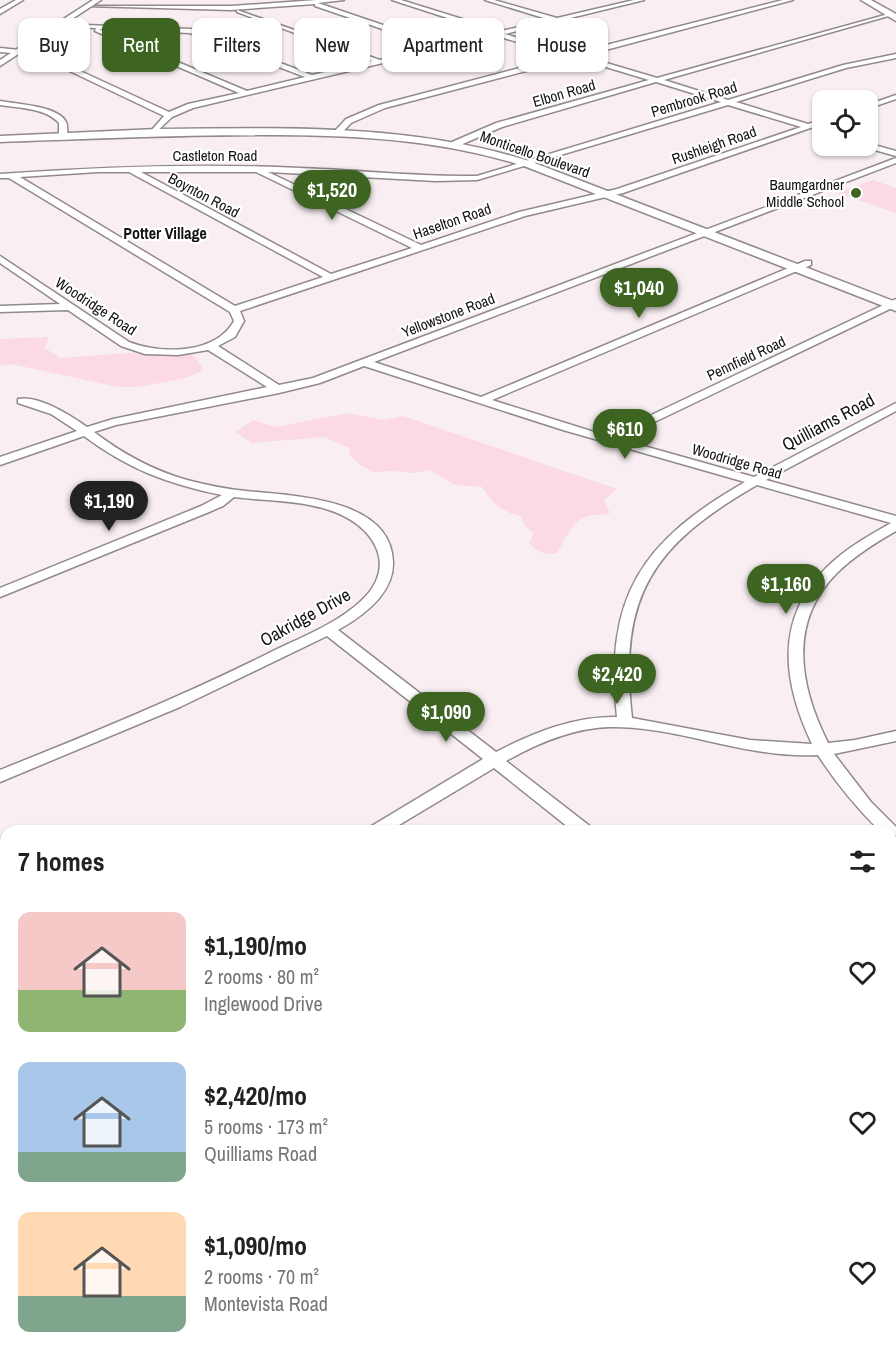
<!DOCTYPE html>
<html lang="en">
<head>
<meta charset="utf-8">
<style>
  :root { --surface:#fff; --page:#f2f2f2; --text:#222; --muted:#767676; --accent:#3d6521 }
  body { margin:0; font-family:"Archivo Narrow",sans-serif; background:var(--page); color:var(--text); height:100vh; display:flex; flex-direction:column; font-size:22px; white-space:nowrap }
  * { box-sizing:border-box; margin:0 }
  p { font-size:20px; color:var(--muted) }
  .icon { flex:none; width:33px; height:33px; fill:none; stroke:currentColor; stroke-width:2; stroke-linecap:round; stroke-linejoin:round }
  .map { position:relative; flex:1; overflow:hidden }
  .sheet { position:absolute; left:0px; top:825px; width:897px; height:536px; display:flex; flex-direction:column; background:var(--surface); border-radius:18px 18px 0 0; box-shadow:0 2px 4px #0004 }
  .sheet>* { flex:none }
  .banner { position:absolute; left:18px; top:18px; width:861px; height:54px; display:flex; gap:12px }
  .tools { position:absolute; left:812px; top:90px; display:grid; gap:12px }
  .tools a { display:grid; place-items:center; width:66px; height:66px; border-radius:12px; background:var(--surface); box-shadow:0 2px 4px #0004; font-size:30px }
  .price { position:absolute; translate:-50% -51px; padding:0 14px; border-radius:21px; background:var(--accent); color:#fff; font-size:20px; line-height:39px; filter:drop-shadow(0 2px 3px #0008) }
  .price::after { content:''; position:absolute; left:50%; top:36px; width:18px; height:14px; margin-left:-9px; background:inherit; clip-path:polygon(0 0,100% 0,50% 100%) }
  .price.current { background:#222; color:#fff }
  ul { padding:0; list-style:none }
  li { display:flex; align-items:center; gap:18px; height:150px; padding:0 18px }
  li span { display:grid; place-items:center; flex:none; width:168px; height:120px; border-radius:12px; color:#555 }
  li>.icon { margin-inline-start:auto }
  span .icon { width:72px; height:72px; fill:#fffc; stroke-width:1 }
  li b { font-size:26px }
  h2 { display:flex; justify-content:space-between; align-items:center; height:72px; padding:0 18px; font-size:26px }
  .chip { padding:0 21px; border-radius:12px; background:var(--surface); box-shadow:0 2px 4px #0004; font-size:21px; line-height:54px }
  .chip.current { background:var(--accent); color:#fff }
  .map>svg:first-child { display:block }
  .green { fill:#fbd9e7 }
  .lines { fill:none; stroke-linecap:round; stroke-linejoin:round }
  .minor-casing { stroke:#92898c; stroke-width:3 }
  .tertiary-casing { stroke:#92898c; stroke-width:3 }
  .secondary-casing { stroke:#92898c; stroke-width:3 }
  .minor { fill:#fff; fill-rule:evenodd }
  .tertiary { fill:#fff; fill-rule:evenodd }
  .secondary { fill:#fff; fill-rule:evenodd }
  .poi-dot { fill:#3d6521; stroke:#fff; stroke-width:2 }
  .labels { text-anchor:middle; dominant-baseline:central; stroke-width:4.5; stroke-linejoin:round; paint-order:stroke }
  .far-street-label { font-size:15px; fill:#151213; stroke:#fff }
  .far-poi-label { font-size:15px; fill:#151213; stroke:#fff; text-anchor:end }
  .far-neighbourhood-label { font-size:16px; font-weight:bold; fill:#151213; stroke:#fff }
  .street-label { font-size:18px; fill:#151213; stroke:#fff }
</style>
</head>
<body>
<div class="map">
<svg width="896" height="1360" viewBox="0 0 896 1360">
  <rect width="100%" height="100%" fill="#f9eff2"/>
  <path class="green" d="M 873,180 L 896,188 L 896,213 L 838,193 Z
    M 49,337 L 45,348 L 60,358 L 142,352 L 159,355 L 191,353 L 204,370 L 186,378 L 138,387 L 118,387 L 11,364 L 0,366 L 0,339 Z
    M 348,413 L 384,420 L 403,416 L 617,489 L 604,500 L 610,513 C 602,516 592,514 585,517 C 572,522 564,541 557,553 C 546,556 537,552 529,543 L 534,533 L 524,525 L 521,516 C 502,512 493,504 482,487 L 455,485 L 430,470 L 413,473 L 393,471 L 373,472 L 359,464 L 349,454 L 350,448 L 324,437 L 252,443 L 235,432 L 253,420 L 275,427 Z"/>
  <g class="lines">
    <defs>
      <path id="minor" d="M 16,0 L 23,0 L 0,14 L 0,9 Z
        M 317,0 L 344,0 L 318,3 L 442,45 L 494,33 L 392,0 L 401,0 L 501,31 L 550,20 L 485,0 L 494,0 L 557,18 L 634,0 L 644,0 L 505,34 L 571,54 L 783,0 L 793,0 L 583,56 L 657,78 L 892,13 L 892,15 L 664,80 L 728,100 L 843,65 L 896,54 L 896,58 L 846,68 L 736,102 L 808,124 L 822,120 L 822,124 L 623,193 L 525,216 L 240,311 L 244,321 L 235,337 L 218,346 L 279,385 L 313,378 L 896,158 L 896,163 L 374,362 L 481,397 L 805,261 L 811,261 L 811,265 L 492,400 L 607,436 L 896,299 L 896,306 L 619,439 L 754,477 L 896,403 L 896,411 L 766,480 L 896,516 L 896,531 C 875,543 854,556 837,573 C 787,623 800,687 828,743 L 855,740 L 896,731 L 896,741 L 834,754 L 871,802 L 896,827 L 896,835 L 891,837 L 891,831 L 880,831 C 856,807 836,783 818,755 C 745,759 680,726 610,727 C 573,728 538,743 506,761 L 591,827 L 594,831 L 573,831 L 494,768 L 389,831 L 367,831 L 370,827 L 483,759 L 327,636 L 180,707 L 0,782 L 0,770 C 90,734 180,697 267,654 C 299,638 335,625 361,601 C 401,564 371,523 329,510 C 299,500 266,501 234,497 L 223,506 L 209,512 L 0,597 L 0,588 L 201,506 L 222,495 C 168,484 128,469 84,436 L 0,465 L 0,457 L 77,431 L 51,414 L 18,403 L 18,399 C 39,395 70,415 87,427 L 113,419 L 267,387 L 208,350 L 178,355 L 145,354 L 121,346 L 68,310 L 0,312 L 0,306 L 60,304 L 0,263 L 0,256 L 129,342 C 161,354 215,355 234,321 L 230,312 L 9,178 L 0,178 L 0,174 C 100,167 200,163 300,168 C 359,170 417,177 477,176 L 721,102 L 656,82 L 502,127 L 458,146 L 452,146 L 452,142 L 496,123 L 649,80 L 576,58 L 385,108 L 351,123 L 340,135 L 333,133 L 346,119 L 379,105 L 565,56 L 497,36 L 193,108 L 172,117 L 154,134 L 150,132 L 164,116 L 36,55 L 0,52 L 0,48 L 39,52 L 169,112 L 188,104 L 239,93 L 95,31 L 96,28 L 61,27 L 59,24 L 191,29 L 312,75 L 372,61 L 237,12 L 237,10 L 380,60 L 435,47 L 315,6 L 315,4 L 231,10 L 86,6 L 231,6 ZM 99,29 L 190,33 L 305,77 L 247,91 ZM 728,105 L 801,127 L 617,189 L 519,212 L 421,245 L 268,172 L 436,181 L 477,180 ZM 98,172 L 129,172 L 323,277 L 235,306 L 20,177 ZM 141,172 L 256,172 L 412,248 L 331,274 ZM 364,366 L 563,430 L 745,482 C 642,541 604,596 617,717 C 574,716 533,733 496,752 L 338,630 C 363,616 394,594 393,562 C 391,497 291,496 246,491 C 226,489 206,485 187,480 C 152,470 123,454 94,432 L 116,425 L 279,393 L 320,383 ZM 757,485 L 891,523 C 868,536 845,549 826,568 C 774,620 783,683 812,744 L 750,740 L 632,718 C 618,595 653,545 757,485 Z
        M 896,95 L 896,99 L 867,109 L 867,105 Z
        M 0,101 C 16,104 59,106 66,122 C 68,126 67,132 67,136 L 63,138 L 59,136 L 59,123 C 46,108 19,108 0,105 Z
        M 867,143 L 896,151 L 896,156 L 864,147 Z
        M 0,935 L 6,937 L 6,953 L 0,951 Z
        M 891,1064 L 896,1066 L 896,1086 L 891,1084 Z
        M 11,1354 L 40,1354 L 38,1360 L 9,1360 Z
        M 305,1354 L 331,1354 L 333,1360 L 307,1360 Z
        M 760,1354 L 787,1354 L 789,1360 L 762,1360 Z"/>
      <path id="tertiary" d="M 93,0 L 101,0 L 0,66 L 0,60 Z"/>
      <path id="secondary" d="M 861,0 L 871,0 L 896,14 L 896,21 Z
        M 157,129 C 283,128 411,123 532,162 L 896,302 L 896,311 L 524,166 C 439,139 352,135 264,135 C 175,135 88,139 0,142 L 0,136 Z"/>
    </defs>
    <use href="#minor" class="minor-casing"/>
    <use href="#tertiary" class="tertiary-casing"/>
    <use href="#secondary" class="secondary-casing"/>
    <use href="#minor" class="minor"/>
    <use href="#tertiary" class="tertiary"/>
    <use href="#secondary" class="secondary"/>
  </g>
  <circle class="poi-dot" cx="856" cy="193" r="6"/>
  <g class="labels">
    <g class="far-street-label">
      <text transform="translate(564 93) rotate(-16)">Elbon Road</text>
      <text transform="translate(694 99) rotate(-17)">Pembrook Road</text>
      <text transform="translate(714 145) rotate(-19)">Rushleigh Road</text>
      <text transform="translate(535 154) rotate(19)">Monticello Boulevard</text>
      <text x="215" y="155">Castleton Road</text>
      <text transform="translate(204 195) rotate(28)">Boynton Road</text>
      <text transform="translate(452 221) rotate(-19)">Haselton Road</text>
      <text transform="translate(96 306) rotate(33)">Woodridge Road</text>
      <text transform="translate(448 315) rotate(-21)">Yellowstone Road</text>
      <text transform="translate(746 358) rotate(-25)">Pennfield Road</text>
      <text transform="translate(737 461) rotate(16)">Woodridge Road</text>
    </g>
    <g class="far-poi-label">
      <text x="844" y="184">Baumgardner<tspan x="844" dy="17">Middle School</tspan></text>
    </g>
    <g class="far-neighbourhood-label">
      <text x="165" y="233">Potter Village</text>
    </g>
    <g class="street-label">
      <text transform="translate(828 422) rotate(-28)">Quilliams Road</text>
      <text transform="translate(305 617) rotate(-29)">Oakridge Drive</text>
    </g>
  </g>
</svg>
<div class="tools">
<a><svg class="icon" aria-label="locate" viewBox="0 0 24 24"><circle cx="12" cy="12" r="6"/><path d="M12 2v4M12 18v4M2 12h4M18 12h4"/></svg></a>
</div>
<b class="price" style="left:332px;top:221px">$1,520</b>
<b class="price" style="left:639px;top:319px">$1,040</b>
<b class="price" style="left:625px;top:460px">$610</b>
<b class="price current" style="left:109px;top:532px">$1,190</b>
<b class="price" style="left:786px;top:615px">$1,160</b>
<b class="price" style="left:617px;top:705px">$2,420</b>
<b class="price" style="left:446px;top:743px">$1,090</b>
<div class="banner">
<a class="chip">Buy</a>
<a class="chip current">Rent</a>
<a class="chip">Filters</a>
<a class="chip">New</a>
<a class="chip">Apartment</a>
<a class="chip">House</a>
</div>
<section class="sheet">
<h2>7 homes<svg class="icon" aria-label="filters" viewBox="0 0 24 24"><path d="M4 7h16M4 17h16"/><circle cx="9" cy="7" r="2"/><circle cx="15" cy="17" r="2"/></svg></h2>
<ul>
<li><span style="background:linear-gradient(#f6c9c9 65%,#8fb573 0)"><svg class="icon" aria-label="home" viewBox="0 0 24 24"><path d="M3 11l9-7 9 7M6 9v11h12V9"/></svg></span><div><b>$1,190/mo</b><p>2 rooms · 80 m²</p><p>Inglewood Drive</p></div><svg class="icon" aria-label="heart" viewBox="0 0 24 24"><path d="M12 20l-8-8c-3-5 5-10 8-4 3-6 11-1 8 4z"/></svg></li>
<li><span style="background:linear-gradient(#a9c7e8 75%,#7fa58c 0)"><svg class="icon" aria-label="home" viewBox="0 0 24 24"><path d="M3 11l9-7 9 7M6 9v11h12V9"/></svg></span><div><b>$2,420/mo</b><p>5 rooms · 173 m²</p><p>Quilliams Road</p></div><svg class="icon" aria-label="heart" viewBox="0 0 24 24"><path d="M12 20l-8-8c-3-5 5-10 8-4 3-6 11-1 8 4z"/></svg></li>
<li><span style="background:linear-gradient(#ffd9b3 70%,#7fa58c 0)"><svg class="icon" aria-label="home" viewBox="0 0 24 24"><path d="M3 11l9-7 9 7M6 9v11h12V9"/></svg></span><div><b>$1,090/mo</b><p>2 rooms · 70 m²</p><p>Montevista Road</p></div><svg class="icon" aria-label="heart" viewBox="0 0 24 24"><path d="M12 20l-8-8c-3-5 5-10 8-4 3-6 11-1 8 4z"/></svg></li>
</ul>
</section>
</div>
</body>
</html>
